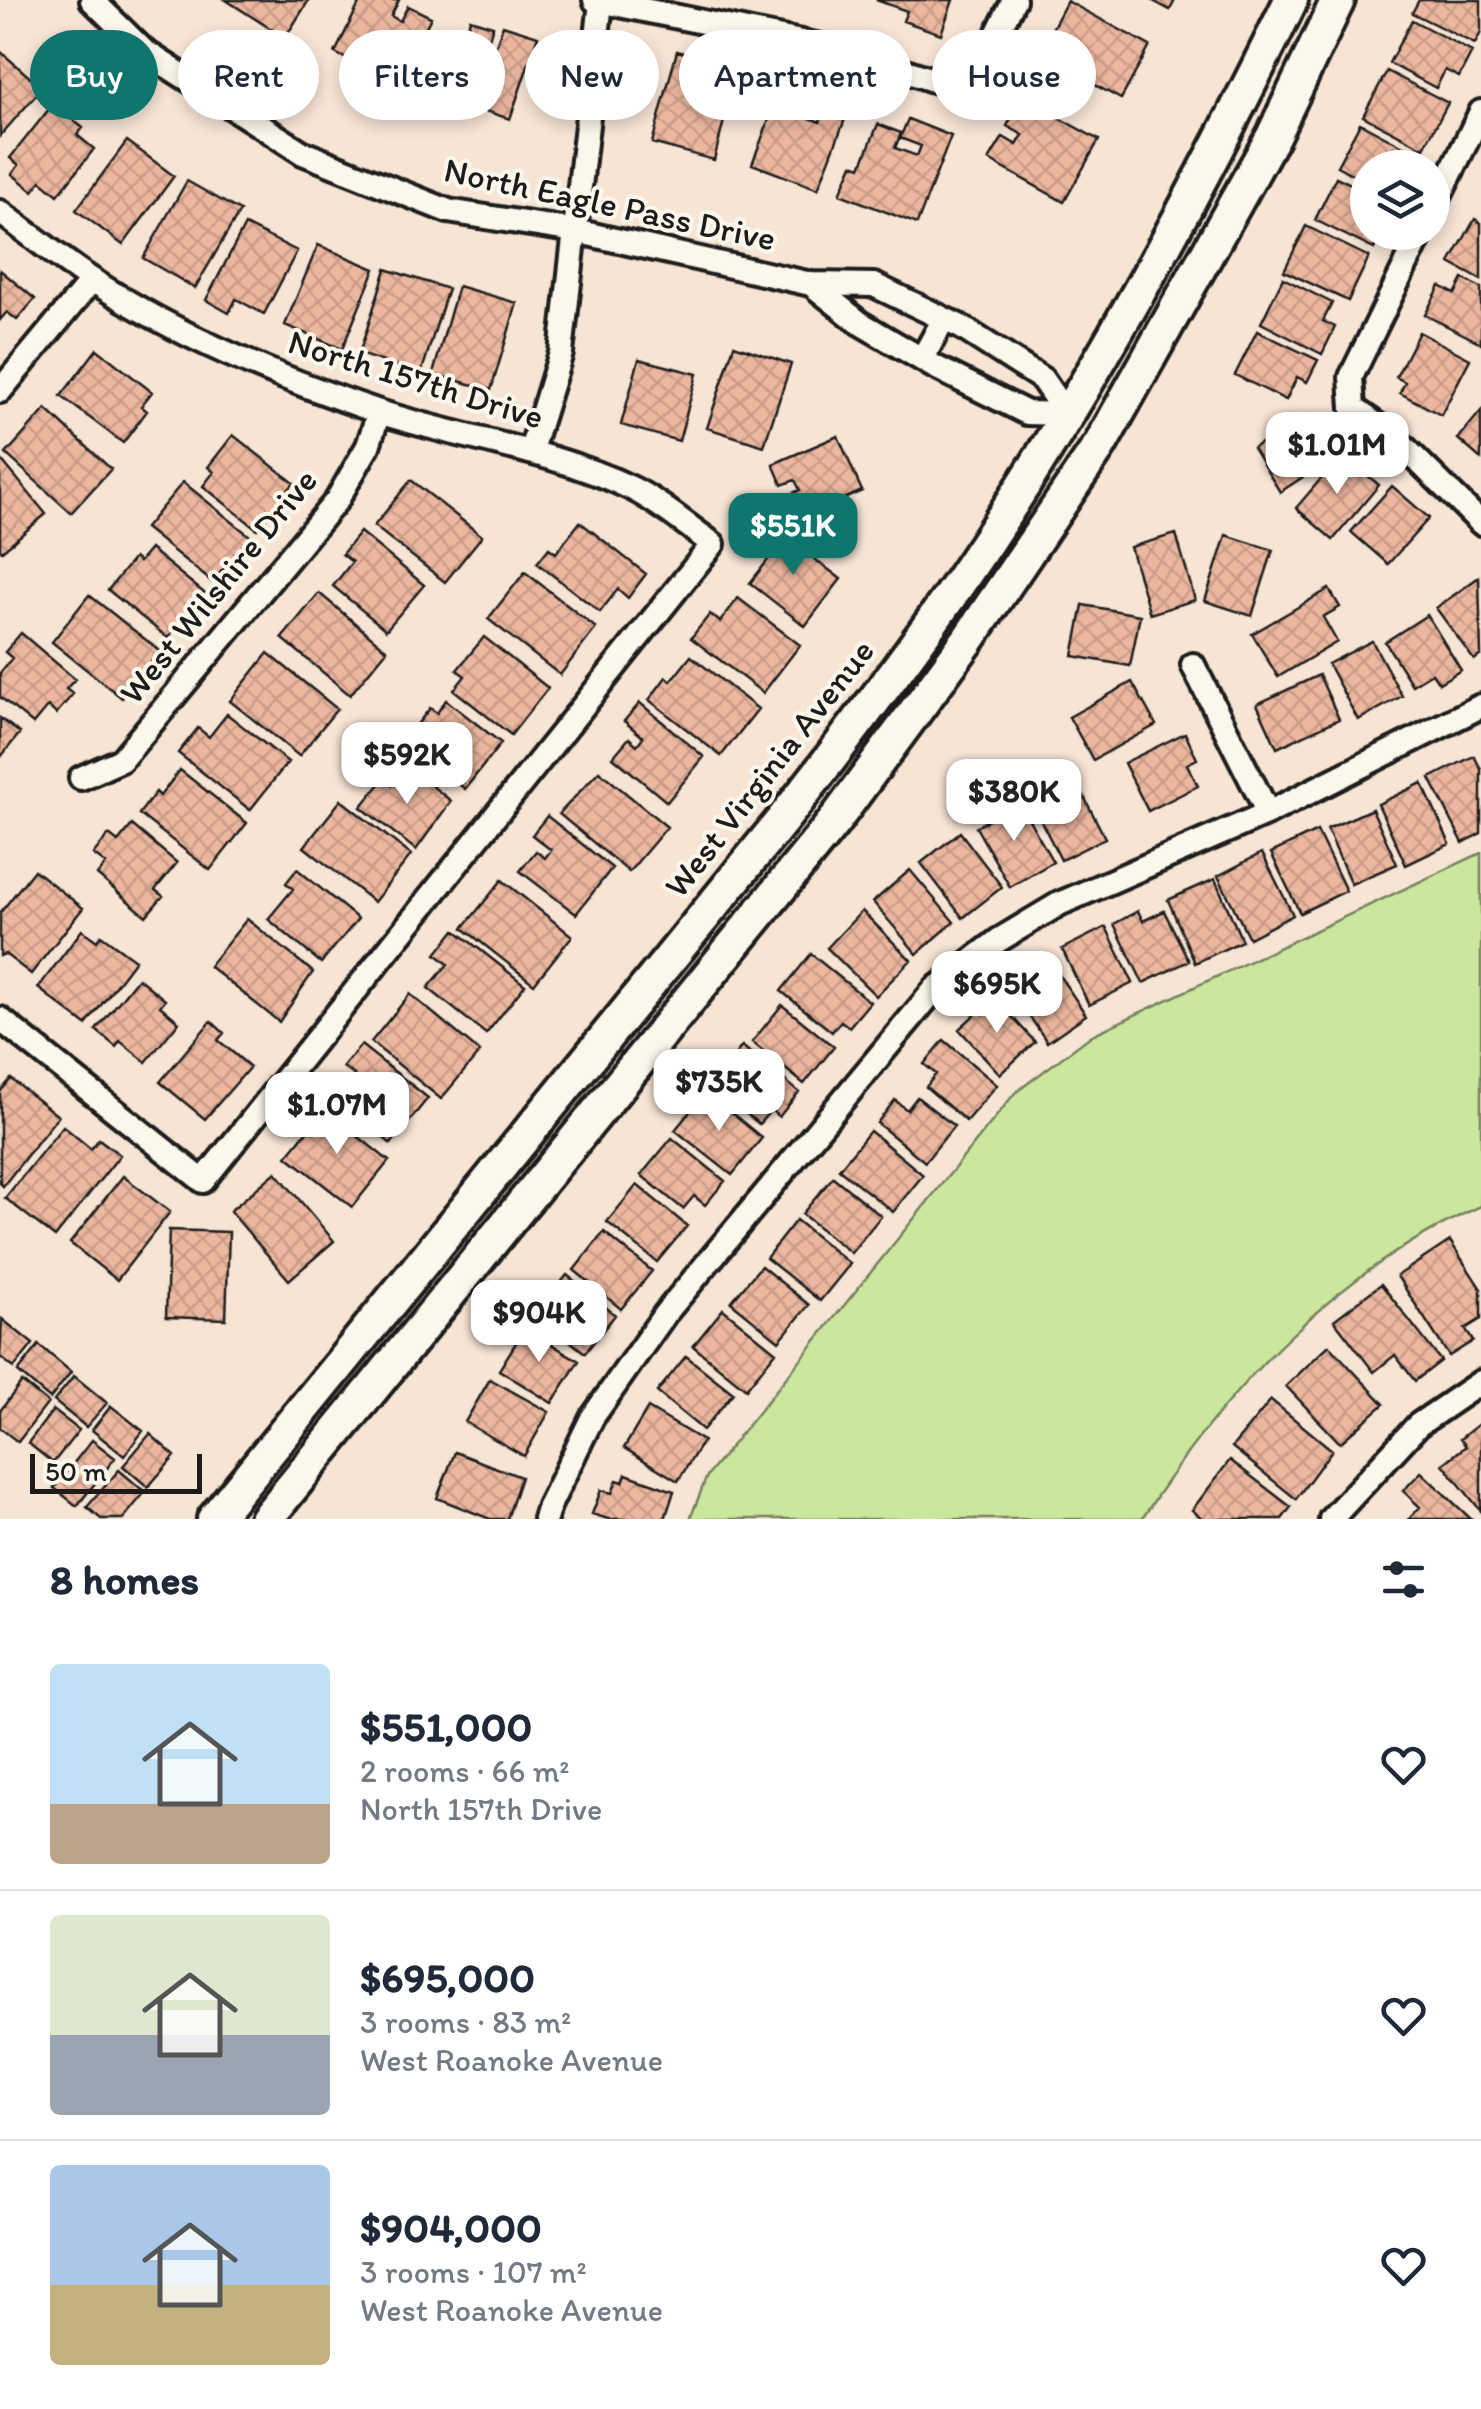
<!DOCTYPE html>
<html lang="en">
<head>
<meta charset="utf-8">
<style>
  :root { --surface:#fff; --page:#f6f6f7; --text:#1f2937; --muted:#747a83; --line:#e0e1e3; --accent:#0f766e }
  body { margin:0; font-family:Itim,sans-serif; background:var(--page); color:var(--text); height:100vh; display:flex; flex-direction:column; font-size:38px; white-space:nowrap }
  * { box-sizing:border-box; margin:0 }
  p { font-size:32px; color:var(--muted) }
  .icon { flex:none; width:55px; height:55px; fill:none; stroke:currentColor; stroke-width:2; stroke-linecap:round; stroke-linejoin:round }
  .map { position:relative; height:1519px; overflow:hidden }
  .panel { display:flex; flex-direction:column; background:var(--surface); flex:1 }
  .panel>* { flex:none }
  .hud { position:absolute; left:30px; top:30px; width:1422px; height:90px; display:flex; gap:20px }
  .controls { position:absolute; left:1350px; top:150px; display:grid; gap:20px }
  .controls a { display:grid; place-items:center; width:100px; height:100px; border-radius:50%; background:var(--surface); box-shadow:0 5px 15px #0003; font-size:50px }
  .scale { position:absolute; left:30px; bottom:25px; width:172px; box-sizing:border-box; padding-left:10px; border:5px solid #1c1c1c; border-top:0; font-size:28px; line-height:35px; white-space:nowrap; color:#1c1c1c; -webkit-text-stroke:8px #fbf7ec; paint-order:stroke }
  .price { position:absolute; translate:-50% -85px; padding:0 22px; border-radius:20px; background:#fff; color:#222; font-size:32px; line-height:65px; filter:drop-shadow(0 2px 5px #0008) }
  .price::after { content:''; position:absolute; left:50%; top:60px; width:30px; height:22px; margin-left:-15px; background:inherit; clip-path:polygon(0 0,100% 0,50% 100%) }
  .price.current { background:var(--accent); color:#fff }
  ul { padding:0; list-style:none }
  li { display:flex; align-items:center; gap:30px; height:250px; padding:0 50px }
  li+li { border-top:2px solid var(--line) }
  li span { display:grid; place-items:center; flex:none; width:280px; height:200px; border-radius:10px; color:#555 }
  li>.icon { margin-inline-start:auto }
  span .icon { width:120px; height:120px; fill:#fffc; stroke-width:1 }
  li b { font-size:42px }
  h2 { display:flex; justify-content:space-between; align-items:center; height:120px; padding:0 50px; font-size:42px }
  .chip { padding:0 35px; border-radius:45px; background:var(--surface); box-shadow:0 5px 15px #0003; font-size:35px; line-height:90px }
  .chip.current { background:var(--accent); color:#fff }
  .map>svg:first-child { display:block }
  .green { fill:#cbe79e; stroke:#74825d; stroke-width:2.5 }
  .building { fill:url(#building-cross-hatch); stroke:#1c1c1c; stroke-width:2.5 }
  .lines { fill:none; stroke-linecap:round; stroke-linejoin:round }
  .minor-casing { stroke:#1c1c1c; stroke-width:30 }
  .secondary-casing { stroke:#1c1c1c; stroke-width:40 }
  .minor { stroke:#fbf7ec; stroke-width:22 }
  .secondary { stroke:#fbf7ec; stroke-width:32 }
  .labels { text-anchor:middle; dominant-baseline:central; stroke-width:8; stroke-linejoin:round; paint-order:stroke }
  .street-label { font-size:35px; fill:#1c1c1c; stroke:#fbf7ec }
</style>
</head>
<body>
<div class="map">
<svg width="1481" height="1519" viewBox="0 0 1481 1519">
  <defs>
    <pattern id="building-cross-hatch" width="8" height="8" patternUnits="userSpaceOnUse" patternTransform="scale(2.5)"><rect width="8" height="8" fill="#ecb79f"/><path d="M0 0l8 8M0 8l8-8" fill="none" stroke="#ca9d88"/></pattern>
  </defs>
  <rect width="100%" height="100%" fill="#f6e4d5"/>
  <filter id="ink" filterUnits="userSpaceOnUse"><feTurbulence type="fractalNoise" baseFrequency=".01" numOctaves="2"/><feDisplacementMap in="SourceGraphic" scale="20" xChannelSelector="R" yChannelSelector="G"/><feConvolveMatrix kernelMatrix="1 2 1 2 8 2 1 2 1" color-interpolation-filters="sRGB"/></filter>
  <g filter="url(#ink)">
    <path class="green" d="M 1481,853 L 1481,1206 C 1339,1268 1224,1390 1142,1519 L 690,1519 L 707,1476 L 1015,1093 L 1092,1035 Z"/>
    <path class="building" d="M 226,0 L 309,0 L 285,38 Z
      M 361,0 L 399,0 L 391,16 L 400,21 L 408,6 L 431,17 L 397,85 L 335,53 Z
      M 876,0 L 953,0 L 941,34 L 903,21 L 907,11 Z
      M 1151,0 L 1175,0 L 1170,10 Z
      M 1419,0 L 1481,0 L 1481,32 L 1475,44 L 1412,13 Z
      M 1067,1 L 1150,46 L 1121,99 L 1069,71 L 1064,81 L 1040,68 L 1058,35 L 1051,31 Z
      M 470,19 L 493,26 L 487,45 L 495,48 L 503,25 L 538,36 L 510,119 L 444,98 Z
      M 1412,20 L 1472,52 L 1459,77 L 1445,70 L 1436,88 L 1389,63 Z
      M 0,51 L 42,88 L 0,136 Z
      M 677,51 L 707,59 L 705,65 L 745,75 L 737,103 L 729,101 L 714,160 L 652,143 Z
      M 1387,71 L 1448,103 L 1424,148 L 1363,116 Z
      M 810,85 L 852,101 L 818,189 L 752,164 L 780,91 L 802,99 L 797,113 L 820,122 L 823,112 L 802,105 Z
      M 1027,89 L 1053,104 L 1048,112 L 1099,140 L 1064,202 L 989,160 L 1003,137 L 1017,145 L 1023,135 L 1007,126 Z
      M 53,104 L 83,128 L 77,135 L 94,149 L 58,195 L 41,181 L 33,191 L 12,174 L 19,165 L 10,158 Z
      M 908,119 L 951,136 L 917,224 L 840,194 L 853,164 L 861,167 L 878,124 L 901,133 L 895,148 L 917,156 L 921,146 L 900,138 Z
      M 1360,123 L 1418,154 L 1411,168 L 1368,168 L 1368,183 L 1337,166 Z
      M 127,141 L 174,176 L 123,245 L 76,210 Z
      M 1336,177 L 1368,192 L 1368,232 L 1382,232 L 1374,249 L 1315,220 Z
      M 187,181 L 240,211 L 195,288 L 143,258 Z
      M 1475,219 L 1481,223 L 1481,280 L 1450,263 Z
      M 245,225 L 297,251 L 264,314 L 236,299 L 229,313 L 206,300 Z
      M 1306,226 L 1369,257 L 1348,301 L 1284,271 Z
      M 318,245 L 375,269 L 342,349 L 285,325 Z
      M 386,269 L 448,289 L 421,374 L 359,354 Z
      M 0,270 L 35,299 L 17,320 L 7,312 L 0,320 Z
      M 1283,278 L 1332,303 L 1323,321 L 1335,327 L 1322,354 L 1261,323 Z
      M 1463,279 L 1481,288 L 1481,343 L 1425,315 L 1440,286 L 1455,294 Z
      M 458,286 L 517,303 L 491,390 L 433,374 Z
      M 1257,331 L 1318,360 L 1307,382 L 1297,377 L 1286,400 L 1235,375 Z
      M 1419,332 L 1470,359 L 1441,415 L 1400,393 L 1405,382 L 1396,377 Z
      M 734,345 L 791,364 L 764,446 L 707,428 Z
      M 97,349 L 152,392 L 141,406 L 147,411 L 123,443 L 61,396 Z
      M 639,359 L 697,374 L 679,441 L 621,425 Z
      M 46,409 L 111,469 L 71,513 L 6,454 Z
      M 1481,411 L 1481,459 L 1458,439 Z
      M 1306,415 L 1323,442 L 1313,449 L 1323,464 L 1280,492 L 1253,448 Z
      M 233,435 L 294,483 L 257,529 L 203,486 L 214,472 L 208,467 Z
      M 838,436 L 862,491 L 782,526 L 772,502 L 800,490 L 795,480 L 782,485 L 773,464 Z
      M 1342,454 L 1379,485 L 1333,540 L 1296,508 Z
      M 0,458 L 46,514 L 2,551 L 0,549 Z
      M 411,480 L 482,536 L 445,582 L 374,526 Z
      M 183,482 L 251,537 L 212,582 L 145,528 Z
      M 1392,486 L 1429,518 L 1388,564 L 1351,532 Z
      M 580,522 L 646,574 L 628,598 L 618,589 L 600,612 L 537,563 L 549,548 L 556,553 Z
      M 775,529 L 841,579 L 805,626 L 750,583 L 768,560 L 757,551 Z
      M 360,532 L 424,585 L 386,630 L 333,586 L 352,562 L 342,554 Z
      M 1176,534 L 1195,600 L 1150,614 L 1130,547 Z
      M 1226,535 L 1273,550 L 1252,616 L 1205,601 Z
      M 150,549 L 204,593 L 168,638 L 108,590 L 134,558 L 139,562 Z
      M 525,572 L 596,628 L 560,675 L 488,619 Z
      M 1479,577 L 1481,655 L 1474,660 L 1436,608 Z
      M 1329,589 L 1340,607 L 1323,617 L 1337,642 L 1278,677 L 1252,634 Z
      M 319,593 L 387,650 L 350,695 L 282,638 Z
      M 89,595 L 160,651 L 122,698 L 52,642 Z
      M 738,598 L 800,645 L 763,693 L 691,638 L 710,614 L 720,622 Z
      M 1083,605 L 1140,615 L 1130,666 L 1073,656 Z
      M 1427,615 L 1461,670 L 1439,683 L 1432,673 L 1412,685 L 1385,642 Z
      M 21,633 L 75,679 L 66,689 L 73,694 L 56,714 L 48,706 L 33,724 L 0,697 L 0,673 L 12,658 L 5,652 Z
      M 484,637 L 548,688 L 511,735 L 454,690 L 465,676 L 457,670 Z
      M 1372,641 L 1402,696 L 1358,720 L 1328,664 Z
      M 268,653 L 337,709 L 299,756 L 230,701 Z
      M 691,656 L 758,709 L 721,756 L 649,700 L 666,677 L 671,681 Z
      M 1319,675 L 1339,719 L 1277,748 L 1257,704 Z
      M 1132,682 L 1156,725 L 1093,760 L 1069,717 Z
      M 446,700 L 501,743 L 465,789 L 404,741 L 430,708 L 437,713 Z
      M 640,703 L 704,757 L 667,802 L 613,757 L 629,738 L 637,745 L 643,737 L 624,721 Z
      M 227,714 L 288,762 L 250,810 L 178,753 L 198,728 L 209,737 Z
      M 0,718 L 20,733 L 0,758 Z
      M 1185,733 L 1197,759 L 1187,764 L 1198,786 L 1148,811 L 1124,763 Z
      M 1474,756 L 1481,769 L 1481,833 L 1463,843 L 1430,778 Z
      M 407,766 L 451,801 L 416,850 L 361,807 L 384,779 L 392,785 Z
      M 180,770 L 247,823 L 210,870 L 139,814 L 156,792 L 160,796 Z
      M 599,771 L 667,827 L 629,872 L 559,814 Z
      M 1422,783 L 1450,844 L 1406,865 L 1378,804 Z
      M 1078,785 L 1105,838 L 1061,860 L 1034,807 Z
      M 341,800 L 411,855 L 374,902 L 304,847 Z
      M 1019,802 L 1053,862 L 1010,887 L 976,827 Z
      M 1372,809 L 1397,864 L 1351,884 L 1327,829 Z
      M 547,816 L 612,868 L 576,914 L 520,871 L 536,851 L 545,858 L 551,850 L 532,835 Z
      M 132,825 L 177,863 L 155,890 L 163,896 L 146,916 L 97,875 L 106,864 L 93,854 L 109,835 L 118,842 Z
      M 1317,831 L 1346,891 L 1300,913 L 1271,853 Z
      M 960,832 L 1002,887 L 963,918 L 921,863 Z
      M 1262,853 L 1293,915 L 1249,938 L 1218,876 Z
      M 297,869 L 358,919 L 321,963 L 268,919 L 293,889 L 286,883 Z
      M 34,870 L 83,908 L 31,974 L 5,954 L 0,956 L 0,913 Z
      M 910,870 L 954,922 L 917,954 L 873,902 Z
      M 1215,879 L 1242,941 L 1195,963 L 1168,900 Z
      M 502,880 L 572,936 L 534,984 L 463,928 Z
      M 862,911 L 911,960 L 876,996 L 827,948 Z
      M 1138,911 L 1143,921 L 1164,911 L 1189,961 L 1143,983 L 1114,924 Z
      M 247,919 L 313,972 L 279,1022 L 209,966 Z
      M 1106,927 L 1133,983 L 1089,1005 L 1062,949 Z
      M 82,930 L 97,941 L 101,935 L 135,960 L 86,1025 L 38,988 Z
      M 455,930 L 525,985 L 486,1034 L 428,988 L 448,964 L 436,954 Z
      M 811,954 L 870,1002 L 849,1027 L 841,1021 L 832,1032 L 781,991 Z
      M 1047,957 L 1086,1015 L 1047,1042 L 1015,995 L 1029,985 L 1022,974 Z
      M 138,978 L 165,1000 L 160,1006 L 179,1022 L 146,1062 L 120,1041 L 116,1047 L 96,1030 Z
      M 410,994 L 480,1052 L 441,1099 L 371,1042 Z
      M 994,997 L 1035,1042 L 1000,1074 L 959,1029 Z
      M 782,1005 L 834,1047 L 804,1084 L 752,1042 Z
      M 211,1021 L 224,1033 L 218,1040 L 250,1067 L 205,1119 L 160,1082 Z
      M 944,1040 L 997,1085 L 966,1121 L 926,1087 L 936,1074 L 924,1064 Z
      M 361,1045 L 428,1098 L 391,1144 L 335,1099 L 354,1075 L 343,1067 Z
      M 742,1046 L 799,1092 L 779,1117 L 771,1110 L 759,1124 L 711,1085 Z
      M 11,1079 L 58,1116 L 3,1186 L 0,1183 L 0,1092 Z
      M 706,1092 L 762,1138 L 732,1175 L 675,1130 Z
      M 917,1097 L 954,1126 L 925,1162 L 877,1123 L 895,1100 L 907,1110 Z
      M 320,1106 L 389,1161 L 352,1207 L 287,1156 L 307,1131 L 302,1128 Z
      M 63,1126 L 91,1149 L 99,1139 L 120,1155 L 55,1237 L 5,1198 Z
      M 870,1131 L 923,1175 L 893,1212 L 839,1169 Z
      M 672,1138 L 725,1181 L 705,1205 L 694,1196 L 683,1209 L 641,1175 Z
      M 276,1172 L 334,1241 L 289,1280 L 230,1211 Z
      M 123,1176 L 170,1212 L 117,1280 L 70,1243 Z
      M 833,1177 L 881,1216 L 851,1253 L 802,1214 Z
      M 637,1185 L 687,1226 L 657,1262 L 607,1222 Z
      M 796,1220 L 850,1264 L 820,1301 L 766,1258 Z
      M 169,1230 L 229,1232 L 226,1319 L 166,1317 Z
      M 604,1232 L 652,1271 L 621,1309 L 574,1270 Z
      M 1450,1241 L 1481,1289 L 1481,1319 L 1465,1329 L 1473,1341 L 1449,1356 L 1397,1276 Z
      M 761,1266 L 809,1305 L 779,1341 L 731,1302 Z
      M 567,1275 L 615,1315 L 585,1353 L 536,1314 Z
      M 1381,1284 L 1441,1361 L 1415,1381 L 1395,1355 L 1374,1372 L 1334,1320 Z
      M 723,1309 L 776,1352 L 746,1389 L 693,1346 Z
      M 2,1319 L 33,1344 L 14,1368 L 0,1357 Z
      M 525,1328 L 579,1361 L 552,1403 L 499,1370 Z
      M 39,1345 L 71,1372 L 50,1399 L 18,1372 Z
      M 1329,1345 L 1384,1404 L 1340,1443 L 1286,1386 Z
      M 686,1356 L 733,1393 L 703,1430 L 657,1392 Z
      M 74,1376 L 107,1403 L 86,1427 L 54,1401 Z
      M 490,1379 L 549,1412 L 524,1456 L 465,1422 Z
      M 22,1382 L 48,1403 L 18,1442 L 0,1428 L 0,1411 Z
      M 1271,1400 L 1332,1450 L 1296,1499 L 1232,1447 Z
      M 111,1406 L 143,1431 L 124,1456 L 92,1430 Z
      M 648,1408 L 703,1441 L 678,1481 L 624,1448 Z
      M 53,1410 L 79,1430 L 53,1463 L 28,1443 Z
      M 1481,1422 L 1481,1511 L 1443,1464 L 1466,1446 L 1460,1439 Z
      M 150,1434 L 175,1456 L 148,1487 L 123,1466 Z
      M 92,1440 L 115,1458 L 77,1506 L 54,1488 Z
      M 455,1452 L 521,1477 L 507,1519 L 490,1519 L 437,1498 Z
      M 1230,1460 L 1291,1507 L 1282,1519 L 1203,1519 L 1192,1510 Z
      M 119,1470 L 145,1492 L 123,1519 L 101,1519 L 87,1507 Z
      M 1421,1472 L 1471,1519 L 1409,1519 L 1420,1507 L 1403,1491 Z
      M 626,1474 L 674,1491 L 665,1519 L 608,1519 L 592,1514 L 601,1490 L 612,1493 L 617,1480 L 623,1482 Z"/>
    <g class="lines">
      <defs>
        <path id="minor" d="M 92,0 L 144,51 L 303,153 L 448,211 L 575,231 L 811,284 L 874,285 L 961,327 L 1042,379 L 1066,414
          M 595,0 L 845,51 L 936,81 L 964,85 L 978,72 L 1014,0
          M 1432,211 L 1481,112
          M 0,212 C 31,235 60,259 92,280 C 179,337 277,377 376,411 C 461,439 549,449 631,488 C 660,502 687,526 713,544 L 203,1181 L 0,1019
          M 1422,232 L 1351,377 L 1353,408 L 1393,436 L 1481,523
          M 811,284 L 860,323 L 935,367 L 1027,413 L 1066,414
          M 922,359 L 944,319
          M 0,391 L 92,280
          M 531,450 L 561,353 L 601,2
          M 1193,665 L 1268,813
          M 81,778 L 121,760 L 337,500 L 368,446 L 379,412
          M 545,1519 L 549,1506 L 592,1418 L 665,1314 L 935,989 L 999,940 L 1059,904 L 1268,813 L 1481,706
          M 1331,1519 L 1418,1425 L 1481,1382"/>
        <path id="secondary" d="M 214,1519 L 784,818 C 845,740 905,662 961,580 C 1086,397 1194,200 1291,0
          M 266,1519 L 833,823 L 968,640 L 1100,445 L 1273,136 L 1338,0"/>
      </defs>
      <use href="#minor" class="minor-casing"/>
      <use href="#secondary" class="secondary-casing"/>
      <use href="#minor" class="minor"/>
      <use href="#secondary" class="secondary"/>
    </g>
  </g>
  <g class="labels">
    <g class="street-label">
      <text transform="translate(610 204) rotate(12)">North Eagle Pass Drive</text>
      <text transform="translate(416 379) rotate(17)">North 157th Drive</text>
      <text transform="translate(218 586) rotate(-51)">West Wilshire Drive</text>
      <text transform="translate(769 768) rotate(-52)">West Virginia Avenue</text>
    </g>
  </g>
</svg>
<div class="controls">
<a><svg class="icon" aria-label="layers" viewBox="0 0 24 24"><path d="M12 4l9 5-9 5-9-5zM3 14l9 5 9-5"/></svg></a>
</div>
<div class="scale">50 m</div>
<b class="price" style="left:1337px;top:497px">$1.01M</b>
<b class="price current" style="left:793px;top:578px">$551K</b>
<b class="price" style="left:407px;top:807px">$592K</b>
<b class="price" style="left:1014px;top:844px">$380K</b>
<b class="price" style="left:997px;top:1036px">$695K</b>
<b class="price" style="left:719px;top:1134px">$735K</b>
<b class="price" style="left:337px;top:1157px">$1.07M</b>
<b class="price" style="left:539px;top:1365px">$904K</b>
<div class="hud">
<a class="chip current">Buy</a>
<a class="chip">Rent</a>
<a class="chip">Filters</a>
<a class="chip">New</a>
<a class="chip">Apartment</a>
<a class="chip">House</a>
</div>
</div>
<section class="panel">
<h2>8 homes<svg class="icon" aria-label="filters" viewBox="0 0 24 24"><path d="M4 7h16M4 17h16"/><circle cx="9" cy="7" r="2"/><circle cx="15" cy="17" r="2"/></svg></h2>
<ul>
<li><span style="background:linear-gradient(#bfe0f5 70%,#b9a48a 0)"><svg class="icon" aria-label="home" viewBox="0 0 24 24"><path d="M3 11l9-7 9 7M6 9v11h12V9"/></svg></span><div><b>$551,000</b><p>2 rooms · 66 m²</p><p>North 157th Drive</p></div><svg class="icon" aria-label="heart" viewBox="0 0 24 24"><path d="M12 20l-8-8c-3-5 5-10 8-4 3-6 11-1 8 4z"/></svg></li>
<li><span style="background:linear-gradient(#dfe7d0 60%,#9aa5b1 0)"><svg class="icon" aria-label="home" viewBox="0 0 24 24"><path d="M3 11l9-7 9 7M6 9v11h12V9"/></svg></span><div><b>$695,000</b><p>3 rooms · 83 m²</p><p>West Roanoke Avenue</p></div><svg class="icon" aria-label="heart" viewBox="0 0 24 24"><path d="M12 20l-8-8c-3-5 5-10 8-4 3-6 11-1 8 4z"/></svg></li>
<li><span style="background:linear-gradient(#a9c7e8 60%,#c2b280 0)"><svg class="icon" aria-label="home" viewBox="0 0 24 24"><path d="M3 11l9-7 9 7M6 9v11h12V9"/></svg></span><div><b>$904,000</b><p>3 rooms · 107 m²</p><p>West Roanoke Avenue</p></div><svg class="icon" aria-label="heart" viewBox="0 0 24 24"><path d="M12 20l-8-8c-3-5 5-10 8-4 3-6 11-1 8 4z"/></svg></li>
</ul>
</section>
</body>
</html>
